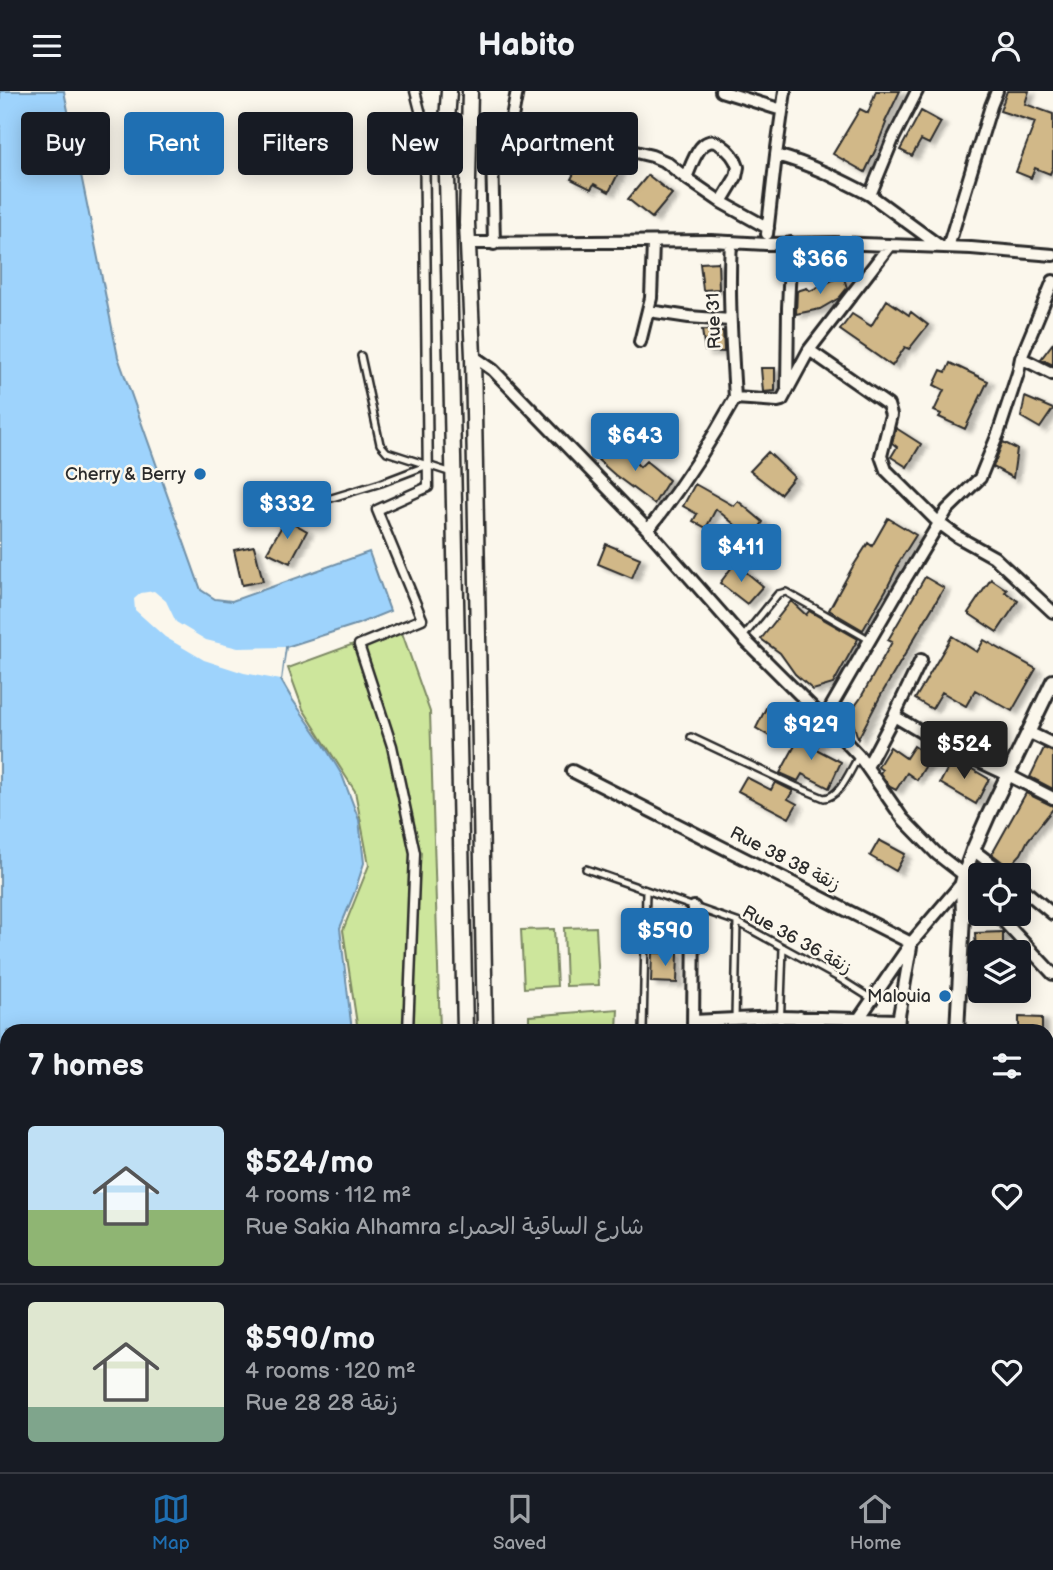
<!DOCTYPE html>
<html lang="en">
<head>
<meta charset="utf-8">
<style>
  :root { --surface:#171b24; --page:#242831; --text:#f1f3f6; --muted:#9ea1a6; --line:#363941; --accent:#1f6fb2 }
  body { margin:0; font-family:"Balsamiq Sans","Playpen Sans Arabic",sans-serif; background:var(--page); color:var(--text); height:100vh; display:flex; flex-direction:column; font-size:26px; white-space:nowrap }
  * { box-sizing:border-box; margin:0 }
  p { font-size:23px; color:var(--muted) }
  .icon { flex:none; width:38px; height:38px; fill:none; stroke:currentColor; stroke-width:2; stroke-linecap:round; stroke-linejoin:round }
  .map { position:relative; flex:1; overflow:hidden }
  .side { position:absolute; left:0px; top:933px; width:1054px; height:450px; display:flex; flex-direction:column; background:var(--surface); border-radius:21px 21px 0 0; box-shadow:0 4px 18px #0003 }
  .side>* { flex:none }
  .guide { position:absolute; left:21px; top:21px; width:700px; height:63px; display:flex; gap:14px }
  .controls { position:absolute; left:968px; top:772px; display:grid; gap:14px }
  .controls a { display:grid; place-items:center; width:63px; height:63px; border-radius:7px; background:var(--surface); box-shadow:0 4px 18px #0003; font-size:35px }
  .price { position:absolute; translate:-50% -60px; padding:0 16px; border-radius:7px; background:var(--accent); color:#fff; font-size:23px; line-height:46px; filter:drop-shadow(0 2px 4px #0008) }
  .price::after { content:''; position:absolute; left:50%; top:42px; width:21px; height:16px; margin-left:-10px; background:inherit; clip-path:polygon(0 0,100% 0,50% 100%) }
  .price.current { background:#222; color:#fff }
  ul { padding:0; list-style:none }
  li { display:flex; align-items:center; gap:21px; height:175px; padding:0 28px }
  li+li { border-top:2px solid var(--line) }
  li span { display:grid; place-items:center; flex:none; width:196px; height:140px; border-radius:7px; color:#555 }
  li>.icon { margin-inline-start:auto }
  span .icon { width:84px; height:84px; fill:#fffc; stroke-width:1 }
  li b { font-size:30px }
  h2 { display:flex; justify-content:space-between; align-items:center; height:84px; padding:0 28px; font-size:30px }
  .pill { padding:0 24px; border-radius:7px; background:var(--surface); box-shadow:0 4px 18px #0003; font-size:24px; line-height:63px }
  .pill.current { background:var(--accent); color:#fff }
  header { display:flex; justify-content:space-between; align-items:center; height:91px; padding:0 28px; background:var(--surface); font-size:32px; font-weight:600 }
  .dock { display:flex; justify-content:space-around; align-items:center; height:98px; border-top:2px solid var(--line); background:var(--surface); font-size:19px; color:var(--muted) }
  .dock a { display:grid; justify-items:center; gap:4px }
  .dock .current { color:var(--accent) }
  .map>svg:first-child { display:block }
  .built { fill:#eee4ce }
  .green { fill:#cde69c; stroke:#7c8864; stroke-width:2 }
  .water { fill:#9ed3fc; stroke:#7090a8; stroke-width:2 }
  .pier { fill:#fbf7ec }
  .building { fill:#d1b888; stroke:#2b2b2b; stroke-width:2; filter:url(#shadow) }
  .lines { fill:none; stroke-linecap:round; stroke-linejoin:round }
  .service-casing { stroke:#2b2b2b; stroke-width:10 }
  .pedestrian-casing { stroke:#2b2b2b; stroke-width:13 }
  .minor-casing { stroke:#2b2b2b; stroke-width:16 }
  .tertiary-casing { stroke:#2b2b2b; stroke-width:18 }
  .secondary-casing { stroke:#2b2b2b; stroke-width:19 }
  .service { stroke:#fbf7ec; stroke-width:5 }
  .pedestrian { stroke:#fbf7ec; stroke-width:8 }
  .minor { stroke:#fbf7ec; stroke-width:10 }
  .tertiary { stroke:#fbf7ec; stroke-width:12 }
  .secondary { stroke:#fbf7ec; stroke-width:14 }
  .poi-dot { fill:#1f6fb2; stroke:#fbf7ec; stroke-width:2.5 }
  .labels { text-anchor:middle; dominant-baseline:central; stroke-width:5; stroke-linejoin:round; paint-order:stroke }
  .street-label { font-size:18px; fill:#2b2b2b; stroke:#fbf7ec }
  .poi-label { font-size:18px; fill:#2b2b2b; stroke:#fbf7ec; text-anchor:end }
</style>
</head>
<body>
<header><svg class="icon" aria-label="menu" viewBox="0 0 24 24"><path d="M4 6h16M4 12h16M4 18h16"/></svg>Habito<svg class="icon" aria-label="person" viewBox="0 0 24 24"><circle cx="12" cy="8" r="4"/><path d="M4 21q1-7 8-7t8 7"/></svg></header>
<div class="map">
<svg width="1053" height="1381" viewBox="0 0 1053 1381">
  <defs>
    <filter id="shadow"><feDropShadow dx="6" dy="3.5" stdDeviation="2" flood-color="#0004"/></filter>
  </defs>
  <rect width="100%" height="100%" fill="#fbf7ec"/>
  <filter id="ink" filterUnits="userSpaceOnUse"><feTurbulence type="fractalNoise" baseFrequency=".0143" numOctaves="2"/><feDisplacementMap in="SourceGraphic" scale="14" xChannelSelector="R" yChannelSelector="G"/><feConvolveMatrix kernelMatrix="1 2 1 2 8 2 1 2 1" color-interpolation-filters="sRGB"/></filter>
  <g filter="url(#ink)">
    <path class="built" d="M 1047,1329 L 1053,1329 L 1053,1381 L 937,1381 L 937,1376 L 1046,1376 Z"/>
    <path class="green" d="M 400,536 L 430,621 L 440,940 L 358,940 L 343,839 L 369,774 L 355,700 L 303,618 L 288,577 Z
      M 596,836 L 599,894 L 566,895 L 564,837 Z
      M 554,838 L 557,895 L 524,897 L 521,839 Z
      M 618,918 L 617,940 L 529,940 L 529,925 Z
      M 369,1376 L 461,1376 L 462,1381 L 371,1381 Z"/>
    <path class="water" d="M 0,0 L 64,0 L 118,266 L 201,499 L 215,508 L 232,510 L 369,461 L 390,520 L 358,533 L 286,556 L 281,589 L 292,608 L 324,654 L 342,684 L 359,729 L 364,772 L 354,803 L 340,837 L 352,940 L 7,940 L 7,1376 L 364,1376 L 366,1381 L 0,1381 Z"/>
    <path class="pier" d="M 154,500 L 166,510 L 176,531 L 206,549 L 238,557 L 285,556 L 281,589 L 244,582 L 204,569 L 165,546 L 135,519 L 134,508 L 141,502 Z"/>
    <path class="building" d="M 876,0 L 900,0 L 885,31 L 886,32 L 875,60 L 865,81 L 833,63 L 860,18 L 868,22 Z
      M 1007,0 L 1029,0 L 1025,13 L 1053,23 L 1053,76 L 1050,83 L 1035,77 L 1031,87 L 1016,81 L 1035,31 L 1000,20 Z
      M 921,20 L 941,31 L 929,53 L 921,49 L 912,65 L 900,59 Z
      M 597,67 L 620,79 L 609,101 L 594,93 L 591,98 L 571,88 L 579,73 L 590,79 Z
      M 648,84 L 672,103 L 652,127 L 628,108 Z
      M 718,171 L 719,198 L 703,199 L 700,172 Z
      M 843,184 L 847,197 L 839,207 L 820,218 L 796,223 L 797,200 L 807,197 L 810,200 Z
      M 887,209 L 909,224 L 911,221 L 928,234 L 909,258 L 905,256 L 892,275 L 840,239 L 852,223 L 871,235 Z
      M 702,239 L 723,240 L 724,261 L 705,260 Z
      M 1053,252 L 1053,274 L 1041,268 Z
      M 950,272 L 988,290 L 965,338 L 939,326 L 941,323 L 934,320 L 944,299 L 934,294 L 941,279 L 946,281 Z
      M 761,277 L 775,277 L 775,300 L 763,301 Z
      M 1025,306 L 1053,318 L 1040,337 L 1021,326 Z
      M 896,337 L 921,353 L 907,376 L 891,366 L 897,356 L 892,352 Z
      M 615,351 L 640,376 L 646,370 L 669,389 L 654,413 L 615,384 L 598,369 Z
      M 1003,351 L 1017,358 L 1013,387 L 993,376 Z
      M 768,361 L 794,386 L 780,403 L 750,380 Z
      M 695,393 L 734,415 L 738,410 L 763,431 L 752,448 L 716,418 L 706,437 L 693,430 L 697,423 L 683,415 Z
      M 888,427 L 916,444 L 897,474 L 898,475 L 886,499 L 863,539 L 829,519 L 852,477 L 868,452 L 872,455 Z
      M 286,428 L 307,440 L 290,472 L 267,461 Z
      M 606,453 L 640,467 L 632,487 L 598,473 Z
      M 254,455 L 263,490 L 242,494 L 234,459 Z
      M 735,472 L 763,495 L 747,513 L 720,492 Z
      M 925,486 L 944,497 L 881,604 L 858,648 L 850,622 L 860,608 L 892,551 L 888,549 Z
      M 991,488 L 1007,499 L 1005,501 L 1018,510 L 997,541 L 968,522 Z
      M 791,510 L 806,524 L 809,520 L 858,548 L 833,593 L 813,599 L 795,583 L 780,562 L 761,548 Z
      M 952,545 L 977,561 L 984,549 L 1036,578 L 1012,620 L 975,599 L 966,615 L 942,601 L 932,618 L 915,608 Z
      M 768,613 L 784,622 L 771,646 L 756,637 Z
      M 804,638 L 821,650 L 816,658 L 841,671 L 829,697 L 802,683 L 798,690 L 780,682 Z
      M 914,655 L 931,666 L 917,689 L 907,682 L 896,699 L 890,696 L 880,682 L 882,679 L 878,676 L 890,656 L 906,667 Z
      M 1044,657 L 1053,661 L 1053,698 L 1030,686 Z
      M 953,667 L 989,688 L 976,713 L 940,692 Z
      M 746,686 L 771,699 L 775,691 L 793,700 L 788,708 L 797,713 L 789,727 L 738,700 Z
      M 1026,702 L 1053,715 L 1053,718 L 1028,749 L 1021,763 L 1009,776 L 992,763 Z
      M 879,749 L 905,763 L 896,780 L 870,765 Z
      M 1003,841 L 1003,861 L 976,861 L 975,842 Z
      M 652,862 L 678,862 L 677,892 L 651,891 Z
      M 1019,926 L 1042,927 L 1042,940 L 1019,940 Z"/>
    <g class="lines">
      <defs>
        <path id="service" d="M 361,265 L 380,353 L 387,361 L 452,382
          M 279,423 L 381,392 L 428,374
          M 743,546 L 778,503 L 786,501 L 870,549
          M 691,646 L 795,695 L 824,707 C 841,706 850,679 859,665
          M 586,778 L 737,831 L 837,886 L 872,908
          M 735,928 L 737,831
          M 643,940 L 646,799
          M 780,940 L 783,856
          M 1046,1186 L 1053,1188
          M 1046,1197 L 1050,1199 L 1053,1207
          M 1046,1224 L 1053,1224
          M 1046,1234 L 1053,1234
          M 1046,1252 L 1053,1252
          M 1046,1266 L 1053,1266
          M 817,1376 L 817,1381
          M 849,1376 L 849,1381
          M 927,1376 L 927,1381
          M 877,1381 L 878,1376
          M 906,1381 L 906,1376"/>
        <path id="pedestrian" d="M 408,940 L 415,762 L 392,655 L 359,554 L 422,528 L 377,419 L 428,396 L 424,35 L 415,0
          M 419,1376 L 420,1381"/>
        <path id="minor" d="M 721,0 L 782,19
          M 510,37 L 615,56 L 652,65 L 666,71 L 686,87
          M 776,64 C 810,73 839,88 870,104 L 893,48 L 917,0
          M 870,104 L 941,156
          M 721,111 L 736,86 L 738,76 C 735,66 730,60 721,54 C 701,40 692,73 686,87 L 721,111 L 768,137
          M 767,143 L 776,64 L 785,0
          M 731,151 C 728,204 732,255 735,307
          M 468,152 L 711,150 L 766,153 L 835,152 L 971,157 L 1053,164
          M 494,153 L 492,60 L 501,46 L 510,37 L 517,0
          M 948,156 L 991,15 L 997,0
          M 649,220 L 689,226 L 730,229
          M 640,251 L 651,207 L 653,152
          M 809,259 L 888,314 L 891,324 L 881,365 L 886,379 L 939,432 L 958,446 L 994,466 L 1053,521
          M 473,265 L 493,279 L 648,439 L 743,547 L 824,628 L 859,665 L 903,728 L 937,763 L 964,784 L 980,804
          M 1021,267 L 1053,283
          M 787,297 L 788,217 L 791,152
          M 735,307 L 778,310 L 782,309 L 809,259 L 890,154
          M 648,439 C 681,397 709,354 735,307
          M 894,625 L 938,651 L 1008,684 L 1053,707
          M 824,628 L 901,495 L 947,419 L 980,387 L 998,343 L 1018,282 L 1021,267 L 1053,190
          M 1028,641 L 1053,653
          M 867,676 L 894,625 L 921,569
          M 572,680 L 911,852
          M 973,759 L 1006,784
          M 1018,794 L 1053,823
          M 996,822 L 1053,883
          M 860,926 L 911,852 L 962,792
          M 693,930 L 780,926 L 898,929
          M 693,940 L 694,816
          M 799,940 L 800,926
          M 898,940 L 899,925 L 911,856
          M 1046,1107 L 1053,1007
          M 1046,1175 L 1053,1179
          M 789,1381 L 789,1376"/>
        <path id="tertiary" d="M 957,940 L 963,825 L 962,792 L 964,784 L 973,759 L 988,725 L 1053,590"/>
        <path id="secondary" d="M 449,0 L 446,46 L 448,126 L 465,940
          M 470,0 L 467,132 L 473,265 L 485,940
          M 1046,1281 L 1053,1281
          M 1046,1291 L 1053,1292
          M 480,1376 L 480,1381
          M 508,1376 L 508,1381"/>
      </defs>
      <use href="#service" class="service-casing"/>
      <use href="#pedestrian" class="pedestrian-casing"/>
      <use href="#minor" class="minor-casing"/>
      <use href="#tertiary" class="tertiary-casing"/>
      <use href="#secondary" class="secondary-casing"/>
      <use href="#service" class="service"/>
      <use href="#pedestrian" class="pedestrian"/>
      <use href="#minor" class="minor"/>
      <use href="#tertiary" class="tertiary"/>
      <use href="#secondary" class="secondary"/>
    </g>
  </g>
  <g class="poi-dot">
    <circle cx="200" cy="383" r="7"/>
    <circle cx="945" cy="905" r="7"/>
  </g>
  <g class="labels">
    <g class="street-label">
      <text transform="translate(714 230) rotate(-92)">Rue 31</text>
      <text transform="translate(785 768) rotate(27)">Rue 38 زنقة 38</text>
      <text transform="translate(797 849) rotate(29)">Rue 36 زنقة 36</text>
    </g>
    <g class="poi-label">
      <text x="186" y="383">Cherry &amp; Berry</text>
      <text x="931" y="905">Malouia</text>
    </g>
  </g>
</svg>
<div class="controls">
<a><svg class="icon" aria-label="locate" viewBox="0 0 24 24"><circle cx="12" cy="12" r="6"/><path d="M12 2v4M12 18v4M2 12h4M18 12h4"/></svg></a>
<a><svg class="icon" aria-label="layers" viewBox="0 0 24 24"><path d="M12 4l9 5-9 5-9-5zM3 14l9 5 9-5"/></svg></a>
</div>
<b class="price" style="left:820px;top:205px">$366</b>
<b class="price" style="left:635px;top:382px">$643</b>
<b class="price" style="left:287px;top:450px">$332</b>
<b class="price" style="left:741px;top:493px">$411</b>
<b class="price" style="left:811px;top:671px">$929</b>
<b class="price current" style="left:964px;top:690px">$524</b>
<b class="price" style="left:665px;top:877px">$590</b>
<div class="guide">
<a class="pill">Buy</a>
<a class="pill current">Rent</a>
<a class="pill">Filters</a>
<a class="pill">New</a>
<a class="pill">Apartment</a>
</div>
<section class="side">
<h2>7 homes<svg class="icon" aria-label="filters" viewBox="0 0 24 24"><path d="M4 7h16M4 17h16"/><circle cx="9" cy="7" r="2"/><circle cx="15" cy="17" r="2"/></svg></h2>
<ul>
<li><span style="background:linear-gradient(#bfe0f5 60%,#8fb573 0)"><svg class="icon" aria-label="home" viewBox="0 0 24 24"><path d="M3 11l9-7 9 7M6 9v11h12V9"/></svg></span><div><b>$524/mo</b><p>4 rooms · 112 m²</p><p>Rue Sakia Alhamra شارع الساقية الحمراء</p></div><svg class="icon" aria-label="heart" viewBox="0 0 24 24"><path d="M12 20l-8-8c-3-5 5-10 8-4 3-6 11-1 8 4z"/></svg></li>
<li><span style="background:linear-gradient(#dfe7d0 75%,#7fa58c 0)"><svg class="icon" aria-label="home" viewBox="0 0 24 24"><path d="M3 11l9-7 9 7M6 9v11h12V9"/></svg></span><div><b>$590/mo</b><p>4 rooms · 120 m²</p><p>Rue 28 زنقة 28</p></div><svg class="icon" aria-label="heart" viewBox="0 0 24 24"><path d="M12 20l-8-8c-3-5 5-10 8-4 3-6 11-1 8 4z"/></svg></li>
</ul>
</section>
</div>
<nav class="dock">
<a class="current"><svg class="icon" aria-label="map" viewBox="0 0 24 24"><path d="M3 6l6-2 6 2 6-2v14l-6 2-6-2-6 2zM9 4v14M15 6v14"/></svg>Map</a>
<a><svg class="icon" aria-label="saved" viewBox="0 0 24 24"><path d="M7 4h10v16l-5-4-5 4z"/></svg>Saved</a>
<a><svg class="icon" aria-label="home" viewBox="0 0 24 24"><path d="M3 11l9-7 9 7M6 9v11h12V9"/></svg>Home</a>
</nav>
</body>
</html>
